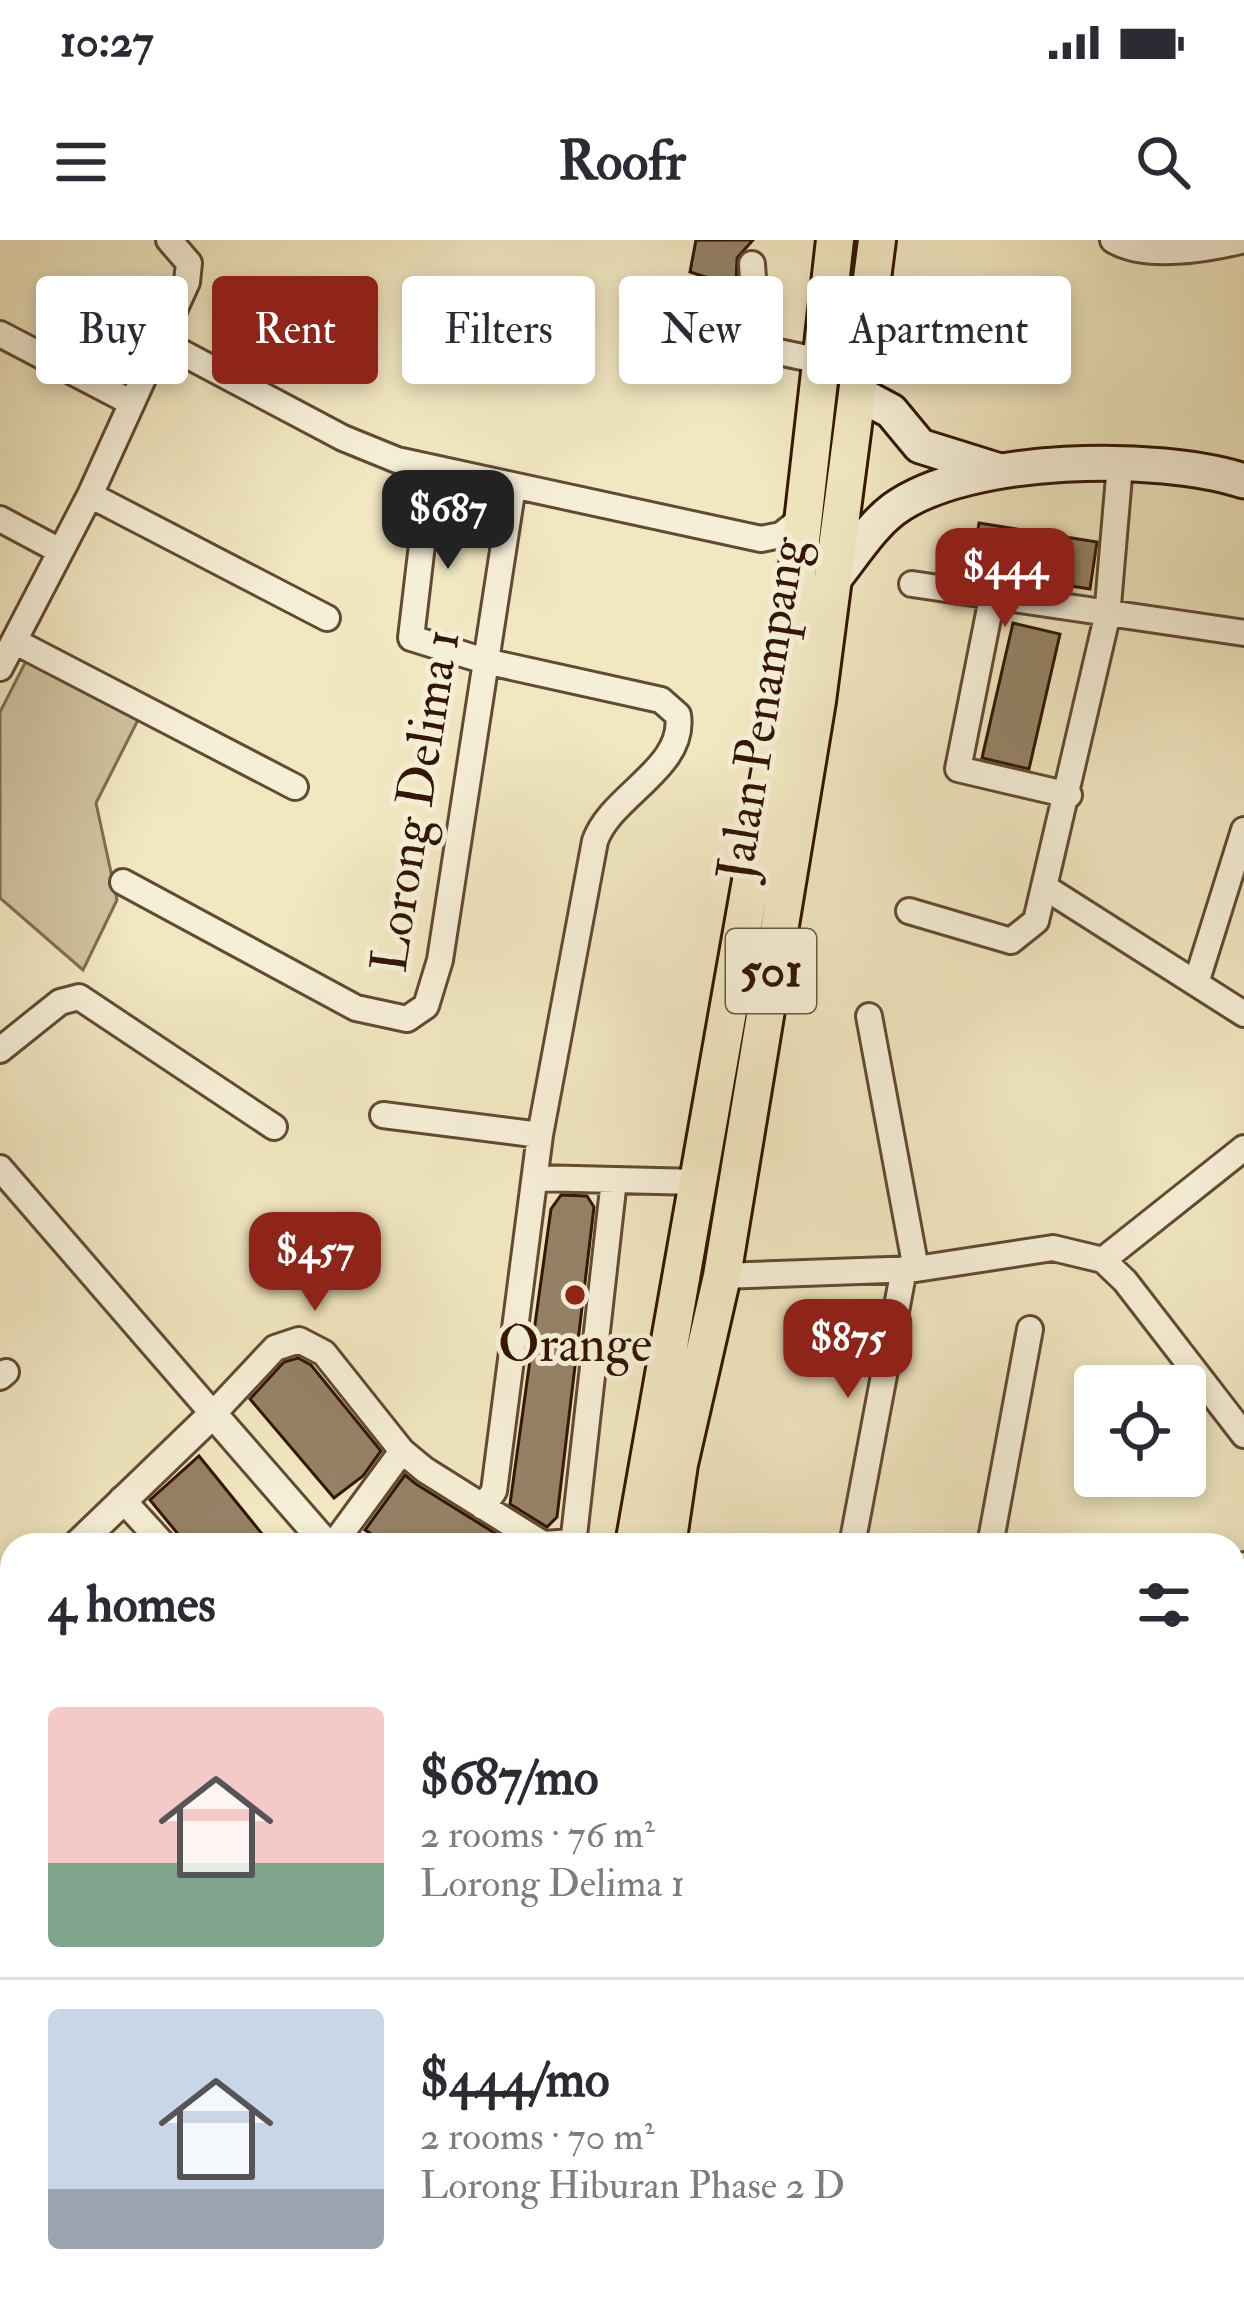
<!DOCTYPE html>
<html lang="en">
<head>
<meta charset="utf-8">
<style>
  :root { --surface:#fff; --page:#f2f2f3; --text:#2b2b33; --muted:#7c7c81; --line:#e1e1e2; --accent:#8f2418 }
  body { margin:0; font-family:"IM FELL Double Pica",serif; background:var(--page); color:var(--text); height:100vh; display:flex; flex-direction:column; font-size:45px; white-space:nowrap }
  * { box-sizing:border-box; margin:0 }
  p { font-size:39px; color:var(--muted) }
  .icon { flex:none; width:66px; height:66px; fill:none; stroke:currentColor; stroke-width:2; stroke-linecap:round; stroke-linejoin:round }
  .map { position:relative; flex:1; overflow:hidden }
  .panel { position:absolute; left:0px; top:1293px; width:1245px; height:768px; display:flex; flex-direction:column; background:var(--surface); border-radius:36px 36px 0 0; box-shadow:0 6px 18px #0003 }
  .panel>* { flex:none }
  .hud { position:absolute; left:36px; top:36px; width:1173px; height:108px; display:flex; gap:24px }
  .tools { position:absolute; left:1074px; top:1125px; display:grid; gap:24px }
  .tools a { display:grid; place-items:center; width:132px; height:132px; border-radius:12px; background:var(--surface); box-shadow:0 6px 18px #0003; font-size:60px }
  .price { position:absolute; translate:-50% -102px; padding:0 27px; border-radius:24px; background:var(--accent); color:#fff; font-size:39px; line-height:78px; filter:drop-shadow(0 3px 6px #0008) }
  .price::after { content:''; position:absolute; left:50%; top:72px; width:36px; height:27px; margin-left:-18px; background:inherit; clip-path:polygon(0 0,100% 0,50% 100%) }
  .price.on { background:#222; color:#fff }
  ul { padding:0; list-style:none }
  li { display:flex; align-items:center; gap:36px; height:300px; padding:0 48px }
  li+li { border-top:3px solid var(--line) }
  li span { display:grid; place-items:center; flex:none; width:336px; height:240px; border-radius:12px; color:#555 }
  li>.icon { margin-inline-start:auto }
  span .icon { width:144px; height:144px; fill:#fffc; stroke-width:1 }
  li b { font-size:51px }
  h2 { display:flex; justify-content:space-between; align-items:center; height:144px; padding:0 48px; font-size:51px }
  .chip { padding:0 42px; border-radius:12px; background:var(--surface); box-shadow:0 6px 18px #0003; font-size:42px; line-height:108px }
  .chip.on { background:var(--accent); color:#fff }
  .status { display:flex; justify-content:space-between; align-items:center; height:84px; padding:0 60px; background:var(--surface); direction:ltr }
  .status svg { height:33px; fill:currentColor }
  header { display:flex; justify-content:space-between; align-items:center; height:156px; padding:0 48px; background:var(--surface); font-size:54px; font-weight:700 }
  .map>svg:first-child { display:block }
  .green { fill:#d1c3a1; stroke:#826c52; stroke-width:3 }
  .building { fill:#958266; stroke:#321503; stroke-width:3 }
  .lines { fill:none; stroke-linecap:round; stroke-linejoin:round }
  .minor-casing { stroke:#624a32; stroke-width:30 }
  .tertiary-casing { stroke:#624a32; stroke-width:33 }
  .secondary-casing { stroke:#321503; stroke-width:39 }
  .primary-casing { stroke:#321503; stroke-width:42 }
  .minor { stroke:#f6efd7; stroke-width:24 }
  .tertiary { stroke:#f6efd7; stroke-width:27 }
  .secondary { stroke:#f6efd7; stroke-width:33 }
  .primary { stroke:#f1e7c1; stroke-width:36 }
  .poi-dot { fill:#8f2418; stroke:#f6efd7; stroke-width:4.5 }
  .labels { text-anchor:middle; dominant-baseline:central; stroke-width:10; stroke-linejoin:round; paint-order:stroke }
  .shield { fill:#f6efd7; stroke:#6d5643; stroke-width:3 }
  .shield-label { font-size:48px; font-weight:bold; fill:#321503 }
  .street-label { font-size:51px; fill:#321503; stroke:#f6efd7 }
  .poi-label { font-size:51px; fill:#321503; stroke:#f6efd7 }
</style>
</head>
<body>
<div class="status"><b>10:27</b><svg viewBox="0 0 49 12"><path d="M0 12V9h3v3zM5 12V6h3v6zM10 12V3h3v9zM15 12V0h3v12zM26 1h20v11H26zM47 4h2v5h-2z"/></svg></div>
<header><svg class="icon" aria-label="menu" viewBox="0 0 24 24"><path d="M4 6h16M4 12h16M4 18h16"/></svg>Roofr<svg class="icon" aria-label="search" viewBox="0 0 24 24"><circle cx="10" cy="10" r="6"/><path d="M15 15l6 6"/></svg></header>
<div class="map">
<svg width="1244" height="2061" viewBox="0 0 1244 2061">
  <rect width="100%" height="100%" fill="#f1e7c1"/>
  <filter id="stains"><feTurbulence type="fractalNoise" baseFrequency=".00167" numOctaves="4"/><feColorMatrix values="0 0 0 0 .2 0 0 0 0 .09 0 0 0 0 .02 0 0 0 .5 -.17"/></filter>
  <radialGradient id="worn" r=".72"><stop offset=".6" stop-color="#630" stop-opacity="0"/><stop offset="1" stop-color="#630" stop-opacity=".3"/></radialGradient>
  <path class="green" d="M 27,419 L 138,480 L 96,563 L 117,660 L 83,730 L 0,658 L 0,472 Z"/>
  <path class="building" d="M 696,0 L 753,0 L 737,18 L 736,47 L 690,32 Z
    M 979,283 L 1097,302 L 1090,349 L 971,330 Z
    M 1013,383 L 1060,394 L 1029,529 L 982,518 Z
    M 561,955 L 587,956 L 594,967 L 557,1277 L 547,1287 L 510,1264 L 551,969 Z
    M 298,1118 L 311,1125 L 381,1211 L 363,1236 L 334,1258 L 250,1159 L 284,1122 Z
    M 199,1216 L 271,1305 L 187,1305 L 150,1260 Z
    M 405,1235 L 416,1244 L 514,1305 L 389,1305 L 365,1290 Z"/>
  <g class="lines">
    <defs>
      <path id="minor" d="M 1113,0 C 1145,20 1209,9 1244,0
        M 752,24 L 757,97 L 764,109 L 821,121
        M 0,94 L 132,163
        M 160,101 L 343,198 L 397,220 L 761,299 L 781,295 L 806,275
        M 431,228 L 411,398 L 485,421 L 661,460 L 678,475 C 686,528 611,555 595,601 L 540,895 L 494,1251 L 483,1267
        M 90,255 L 327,378
        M 0,279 L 60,311
        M 912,344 L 1244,393
        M 992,358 L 958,529 L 1069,555
        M 14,401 L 295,547
        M 0,428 L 90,255 L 187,42 L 189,23 L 169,0
        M 123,642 L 356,768 L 407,779 L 426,766 L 440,720 L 513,246
        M 1046,648 L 1244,774
        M 909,671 L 1011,701 L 1036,681 L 1107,377 L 1120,225
        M 1197,740 L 1244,590
        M 869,776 L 916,1029
        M 0,810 L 60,762 L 79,757 L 274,887
        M 383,875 L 540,895
        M 0,928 L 213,1174 L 275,1108 L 299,1100 L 324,1113 L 402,1211 L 425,1230 L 543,1304 L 573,1302
        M 535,938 L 697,942
        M 1103,1020 L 1244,908
        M 722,1036 L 916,1029 L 1053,1008 L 1103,1020 L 1125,1041 L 1244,1195
        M 0,1137 L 6,1132
        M 122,1259 L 164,1305
        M 333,1305 L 402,1211
        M 573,1305 L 614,940
        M 852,1305 L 904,1029
        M 990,1305 L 1030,1089
        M 1233,1379 L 1244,1325
        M 0,1456 L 12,1470
        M 1233,1702 L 1244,1595
        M 1233,1746 L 1244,1748
        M 356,2049 L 362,2061"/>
      <path id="tertiary" d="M 77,1305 L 213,1174 L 327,1305
        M 0,1440 L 12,1419"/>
      <path id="secondary" d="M 861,155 L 891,171 L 920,206 L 1000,231
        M 834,339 C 852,317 871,286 894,269 C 968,215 1159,213 1244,241"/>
      <path id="primary" d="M 634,1305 L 783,459 L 835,0
        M 667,1305 L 679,1224 L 722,1036 L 817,461 L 877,0
        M 539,2061 L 541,2049
        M 572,2061 L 574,2049"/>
    </defs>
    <use href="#minor" class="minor-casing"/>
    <use href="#tertiary" class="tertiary-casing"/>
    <use href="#secondary" class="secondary-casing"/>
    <use href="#primary" class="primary-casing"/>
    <use href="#minor" class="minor"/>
    <use href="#tertiary" class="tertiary"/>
    <use href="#secondary" class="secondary"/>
    <use href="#primary" class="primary"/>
  </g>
  <circle class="poi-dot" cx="575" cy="1055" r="12"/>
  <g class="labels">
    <rect class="shield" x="726" y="689" width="90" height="84" rx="9"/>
    <g class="shield-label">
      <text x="771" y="731">501</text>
    </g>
    <g class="street-label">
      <text transform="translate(762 469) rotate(-81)">Jalan Penampang</text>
      <text transform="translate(416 561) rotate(-81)">Lorong Delima 1</text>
    </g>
    <g class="poi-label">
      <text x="575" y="1105">Orange</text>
    </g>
  </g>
  <rect width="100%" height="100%" filter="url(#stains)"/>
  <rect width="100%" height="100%" fill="url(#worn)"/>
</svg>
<div class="tools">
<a><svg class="icon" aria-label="locate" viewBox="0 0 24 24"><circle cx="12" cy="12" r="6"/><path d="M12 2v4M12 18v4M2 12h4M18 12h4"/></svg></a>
</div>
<b class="price on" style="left:448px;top:332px">$687</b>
<b class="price" style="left:1005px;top:390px">$444</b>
<b class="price" style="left:315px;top:1074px">$457</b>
<b class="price" style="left:848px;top:1161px">$875</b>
<div class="hud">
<a class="chip">Buy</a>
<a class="chip on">Rent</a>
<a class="chip">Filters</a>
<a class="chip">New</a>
<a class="chip">Apartment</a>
</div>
<section class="panel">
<h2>4 homes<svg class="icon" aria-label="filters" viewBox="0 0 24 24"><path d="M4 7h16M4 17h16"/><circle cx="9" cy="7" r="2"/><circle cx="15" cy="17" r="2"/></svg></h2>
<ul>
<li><span style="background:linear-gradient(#f6c9c9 65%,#7fa58c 0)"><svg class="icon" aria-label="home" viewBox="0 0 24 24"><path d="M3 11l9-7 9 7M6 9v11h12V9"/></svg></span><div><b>$687/mo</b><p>2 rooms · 76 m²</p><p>Lorong Delima 1</p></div></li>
<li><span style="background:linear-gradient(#c9d6e8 75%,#9aa5b1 0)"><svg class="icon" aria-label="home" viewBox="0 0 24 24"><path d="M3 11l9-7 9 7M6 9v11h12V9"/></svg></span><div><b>$444/mo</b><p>2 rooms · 70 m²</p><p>Lorong Hiburan Phase 2 D</p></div></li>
</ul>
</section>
</div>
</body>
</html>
